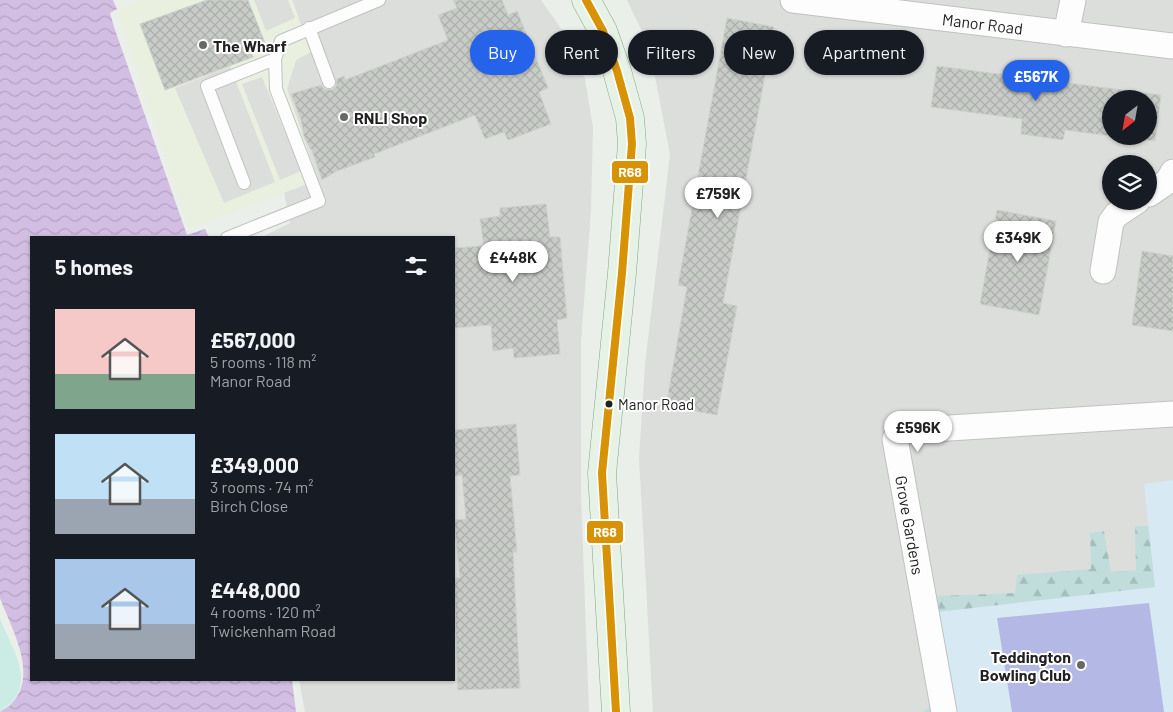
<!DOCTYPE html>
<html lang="en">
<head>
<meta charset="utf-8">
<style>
  :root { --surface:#171b24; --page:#20242c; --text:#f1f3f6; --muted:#9ea1a6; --accent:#2563eb }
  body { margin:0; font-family:Barlow,sans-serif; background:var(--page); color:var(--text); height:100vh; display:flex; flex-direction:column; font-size:19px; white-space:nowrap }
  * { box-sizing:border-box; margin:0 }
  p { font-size:16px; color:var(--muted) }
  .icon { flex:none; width:28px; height:28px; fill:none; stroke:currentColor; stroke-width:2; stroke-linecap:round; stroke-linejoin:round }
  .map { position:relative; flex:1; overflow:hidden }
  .details { position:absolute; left:30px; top:236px; width:425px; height:445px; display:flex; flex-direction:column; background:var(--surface); border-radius:0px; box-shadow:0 1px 4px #0004 }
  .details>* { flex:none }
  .top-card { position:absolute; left:470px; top:30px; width:475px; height:45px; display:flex; gap:10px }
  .needle { width:32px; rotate:211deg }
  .controls { position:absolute; left:1102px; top:90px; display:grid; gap:10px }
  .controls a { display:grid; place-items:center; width:55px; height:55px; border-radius:50%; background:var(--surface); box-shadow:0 1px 4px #0004; font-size:25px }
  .price { position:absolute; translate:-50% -42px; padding:0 11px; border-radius:18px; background:#fff; color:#222; font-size:16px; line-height:32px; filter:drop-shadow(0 1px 2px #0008) }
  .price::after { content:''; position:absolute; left:50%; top:30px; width:15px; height:11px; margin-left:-8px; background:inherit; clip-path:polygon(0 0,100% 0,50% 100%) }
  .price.on { background:var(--accent); color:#fff }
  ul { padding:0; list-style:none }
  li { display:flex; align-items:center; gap:15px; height:125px; padding:0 25px }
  li span { display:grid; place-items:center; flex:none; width:140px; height:100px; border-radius:0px; color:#555 }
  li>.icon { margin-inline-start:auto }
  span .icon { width:60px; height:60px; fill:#fffc; stroke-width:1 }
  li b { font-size:21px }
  h2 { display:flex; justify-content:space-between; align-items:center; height:60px; padding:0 25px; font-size:21px }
  .chip { padding:0 18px; border-radius:22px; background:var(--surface); box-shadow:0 1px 4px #0004; font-size:18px; line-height:45px }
  .chip.on { background:var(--accent); color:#fff }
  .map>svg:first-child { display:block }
  .residential { fill:#dcdedb; fill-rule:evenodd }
  .commercial { fill:#e9f0e0 }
  .grass { fill:#caece5 }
  .forest { fill:url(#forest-firs) }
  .park { fill:#d7e9f2 }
  .pitch { fill:#b4b8e4 }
  .parking { fill:#dcdedc }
  .water { fill:url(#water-waves) }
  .building { fill:url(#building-cross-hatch); stroke:#ccd2cb }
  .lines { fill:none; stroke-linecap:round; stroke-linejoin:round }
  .service-casing { stroke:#c0c2c0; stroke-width:14 }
  .minor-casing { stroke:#c0c2c0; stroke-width:27 }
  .primary-casing { stroke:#86a686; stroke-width:29 }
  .service { stroke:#fcfdfc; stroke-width:12 }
  .minor { stroke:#fcfdfc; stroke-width:25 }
  .primary { stroke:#e7f2e6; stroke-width:28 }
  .bus-1-casing { stroke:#fff; stroke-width:11 }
  .bus-1 { stroke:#d79205; stroke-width:8 }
  .poi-dot { fill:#676967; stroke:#fff; stroke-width:2 }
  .bus-dot { fill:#212121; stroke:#fff; stroke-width:2 }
  .labels { text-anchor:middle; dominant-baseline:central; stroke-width:4; stroke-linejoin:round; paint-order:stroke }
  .bus-label { font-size:15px; fill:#212121; stroke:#fff; text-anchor:start }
  .street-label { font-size:16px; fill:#212121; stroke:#fff }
  .poi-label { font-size:16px; font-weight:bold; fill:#212121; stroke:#fff; text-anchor:start }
  .line-badge { stroke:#fff; stroke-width:2 }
  .badge-label { font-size:14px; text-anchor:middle; font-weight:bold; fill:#fff }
</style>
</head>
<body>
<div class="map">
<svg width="1173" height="712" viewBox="0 0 1173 712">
  <defs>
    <pattern id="forest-firs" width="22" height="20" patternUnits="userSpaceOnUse" patternTransform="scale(1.25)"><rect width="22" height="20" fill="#c0dddc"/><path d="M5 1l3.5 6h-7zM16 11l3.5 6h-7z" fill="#a5bdbc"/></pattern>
    <pattern id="water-waves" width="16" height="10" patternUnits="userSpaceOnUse" patternTransform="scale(1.25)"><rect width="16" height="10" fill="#d2bee2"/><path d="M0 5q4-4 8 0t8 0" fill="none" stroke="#b4a3c2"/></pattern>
    <pattern id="building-cross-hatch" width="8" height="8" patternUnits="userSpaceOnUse" patternTransform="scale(1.25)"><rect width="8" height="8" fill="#c8ccc7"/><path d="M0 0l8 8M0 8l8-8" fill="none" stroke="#acafab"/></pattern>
  </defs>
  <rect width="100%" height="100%" fill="#eaefea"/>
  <path class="residential" d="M 292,0 L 541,0 L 564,33 L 585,79 L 593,128 L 591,211 L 581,341 L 581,495 L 589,712 L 305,712 L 299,680 L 454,680 L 454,238 L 260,238 L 290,223 L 284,192 L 318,180 L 286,89 L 296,60 L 298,16 Z
    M 627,0 L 1173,0 L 1173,712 L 653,712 L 639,458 L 645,364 L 670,154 L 649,46 ZM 1111,99 L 1149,99 L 1149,136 L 1111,136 ZM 1111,164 L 1149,164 L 1149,201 L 1111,201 Z"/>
  <path class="commercial" d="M 143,0 L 292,0 L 311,52 L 296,60 L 287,89 L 318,180 L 189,229 L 117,10 Z"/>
  <path class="grass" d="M 0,619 C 13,651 40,688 0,711 Z"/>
  <path class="forest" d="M 1135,526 L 1153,526 L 1167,579 L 1007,712 L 923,712 L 933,703 L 930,616 L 938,596 L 1015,593 L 1017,575 L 1091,569 L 1090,533 L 1104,531 L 1111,572 L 1136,570 Z"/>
  <path class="park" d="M 1173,480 L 1173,712 L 954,712 L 938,612 L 1155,587 L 1144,484 Z"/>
  <path class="pitch" d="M 1149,603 L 1164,712 L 1012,712 L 997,618 Z"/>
  <path class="parking" d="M 254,0 L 288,0 L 295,18 L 266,31 Z
    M 230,66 L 275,182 L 224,203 L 175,88 Z
    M 262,77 L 301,171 L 280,180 L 242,84 Z"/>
  <path class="water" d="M 0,0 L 113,0 L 117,9 L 110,13 L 114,27 L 187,235 L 205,229 L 209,237 L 31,238 L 31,680 L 292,680 L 296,712 L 0,712 C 3,709 9,707 12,703 C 39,674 11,628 0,598 Z"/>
  <path class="building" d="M 207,0 L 248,0 L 265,43 L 250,48 L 253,57 L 165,90 L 140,24 Z
    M 453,0 L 502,0 L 508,15 L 517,11 L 548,88 L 539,92 L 551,124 L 508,140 L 504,132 L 485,139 L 475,115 L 374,154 L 375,157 L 337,171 L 322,180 L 313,153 L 304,136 L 301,120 L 291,94 L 321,85 L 324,89 L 331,90 L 336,87 L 337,79 L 344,76 L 345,80 L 448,40 L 438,15 L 457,8 Z
    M 727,18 L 774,27 L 723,303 L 737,306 L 717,415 L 666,406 L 687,287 L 678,285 Z
    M 937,66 L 1161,95 L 1155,141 L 1117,136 L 1149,136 L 1149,99 L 1111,99 L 1111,136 L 1065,130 L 1063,140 L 1021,134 L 1022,119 L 931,107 Z
    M 546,204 L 550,237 L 560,237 L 567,318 L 557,320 L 560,354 L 514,358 L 513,348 L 493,351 L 491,325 L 454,328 L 454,248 L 484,246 L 480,219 L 500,216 L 500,208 Z
    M 997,210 L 1056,221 L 1039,315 L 980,304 Z
    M 1142,251 L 1173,256 L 1173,331 L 1132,325 Z
    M 516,424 L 520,475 L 510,476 L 517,552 L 513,552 L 520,688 L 458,690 L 454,578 L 460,578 L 454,520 L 466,519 L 462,475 L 454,476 L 454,430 Z"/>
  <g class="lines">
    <defs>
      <path id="service" d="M 309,28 L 329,82
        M 244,183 L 207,86 L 275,59 L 281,41 L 379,0
        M 227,238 L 319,201 L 276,89 L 275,59"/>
      <g id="minor">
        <path id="s1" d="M 793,0 L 1173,46"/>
        <path d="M 1066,34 L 1073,0"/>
        <path d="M 1149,194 L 1168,181 L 1173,172"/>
        <path d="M 1103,271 L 1111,222 L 1116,215 L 1137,201"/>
        <path d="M 944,712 L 895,439 L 901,431 L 1173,414"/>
      </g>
      <path id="primary" d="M 586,0 L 603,31 L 617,71 L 630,118 L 632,144 L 622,273 L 602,473 L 616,712"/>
    </defs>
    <use href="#service" class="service-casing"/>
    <use href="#minor" class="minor-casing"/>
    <use href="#primary" class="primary-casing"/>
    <use href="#service" class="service"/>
    <use href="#minor" class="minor"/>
    <use href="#primary" class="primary"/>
    <defs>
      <path id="bus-1" d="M 586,0 L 603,31 L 617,71 L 630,118 L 632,144 L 622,273 L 602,473 L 616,712"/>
    </defs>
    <use href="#bus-1" class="bus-1-casing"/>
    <use href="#bus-1" class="bus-1"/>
  </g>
  <g class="poi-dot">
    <circle cx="203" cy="45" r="5"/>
    <circle cx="344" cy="117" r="5"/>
    <circle cx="1081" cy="665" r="5"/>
  </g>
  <circle class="bus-dot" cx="609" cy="404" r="4.5"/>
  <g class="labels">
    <g class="bus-label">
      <text x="618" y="404">Manor Road</text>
    </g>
    <g class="street-label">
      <text stroke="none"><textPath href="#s1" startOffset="191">Manor Road</textPath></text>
      <text transform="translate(910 525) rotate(80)">Grove Gardens</text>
    </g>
    <g class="poi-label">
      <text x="213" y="45">The Wharf</text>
      <text x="354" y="117">RNLI Shop</text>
      <text x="1071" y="656" text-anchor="end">Teddington<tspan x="1071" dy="18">Bowling Club</tspan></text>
    </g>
  </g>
  <g class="line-badge">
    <rect x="611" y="160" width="38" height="24" rx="5" fill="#d79205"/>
    <rect x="586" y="520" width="38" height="24" rx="5" fill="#d79205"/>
  </g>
  <g class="badge-label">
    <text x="630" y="177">R68</text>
    <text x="605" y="537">R68</text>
  </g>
</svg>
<div class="controls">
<a><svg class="needle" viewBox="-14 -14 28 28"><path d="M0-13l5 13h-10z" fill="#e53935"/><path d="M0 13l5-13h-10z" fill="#9ea1a6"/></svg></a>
<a><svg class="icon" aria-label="layers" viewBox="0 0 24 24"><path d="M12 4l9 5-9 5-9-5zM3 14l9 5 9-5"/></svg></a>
</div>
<b class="price on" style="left:1036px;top:102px">£567K</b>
<b class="price" style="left:718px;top:219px">£759K</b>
<b class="price" style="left:1018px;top:263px">£349K</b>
<b class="price" style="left:513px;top:283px">£448K</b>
<b class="price" style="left:918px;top:453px">£596K</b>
<div class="top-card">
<a class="chip on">Buy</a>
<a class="chip">Rent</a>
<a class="chip">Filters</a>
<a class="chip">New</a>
<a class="chip">Apartment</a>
</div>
<section class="details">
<h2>5 homes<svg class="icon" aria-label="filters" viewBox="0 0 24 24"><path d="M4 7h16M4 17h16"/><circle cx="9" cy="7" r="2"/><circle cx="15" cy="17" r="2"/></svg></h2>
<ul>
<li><span style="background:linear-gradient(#f6c9c9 65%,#7fa58c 0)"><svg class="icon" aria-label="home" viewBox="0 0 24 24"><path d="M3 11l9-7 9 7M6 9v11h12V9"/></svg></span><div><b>£567,000</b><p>5 rooms · 118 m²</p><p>Manor Road</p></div></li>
<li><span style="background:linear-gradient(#bfe0f5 65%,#9aa5b1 0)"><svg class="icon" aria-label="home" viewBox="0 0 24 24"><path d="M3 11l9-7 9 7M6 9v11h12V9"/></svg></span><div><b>£349,000</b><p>3 rooms · 74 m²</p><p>Birch Close</p></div></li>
<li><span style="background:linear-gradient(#a9c7e8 65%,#9aa5b1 0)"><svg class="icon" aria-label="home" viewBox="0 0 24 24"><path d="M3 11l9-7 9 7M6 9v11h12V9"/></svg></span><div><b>£448,000</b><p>4 rooms · 120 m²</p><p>Twickenham Road</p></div></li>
</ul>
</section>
</div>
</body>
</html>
